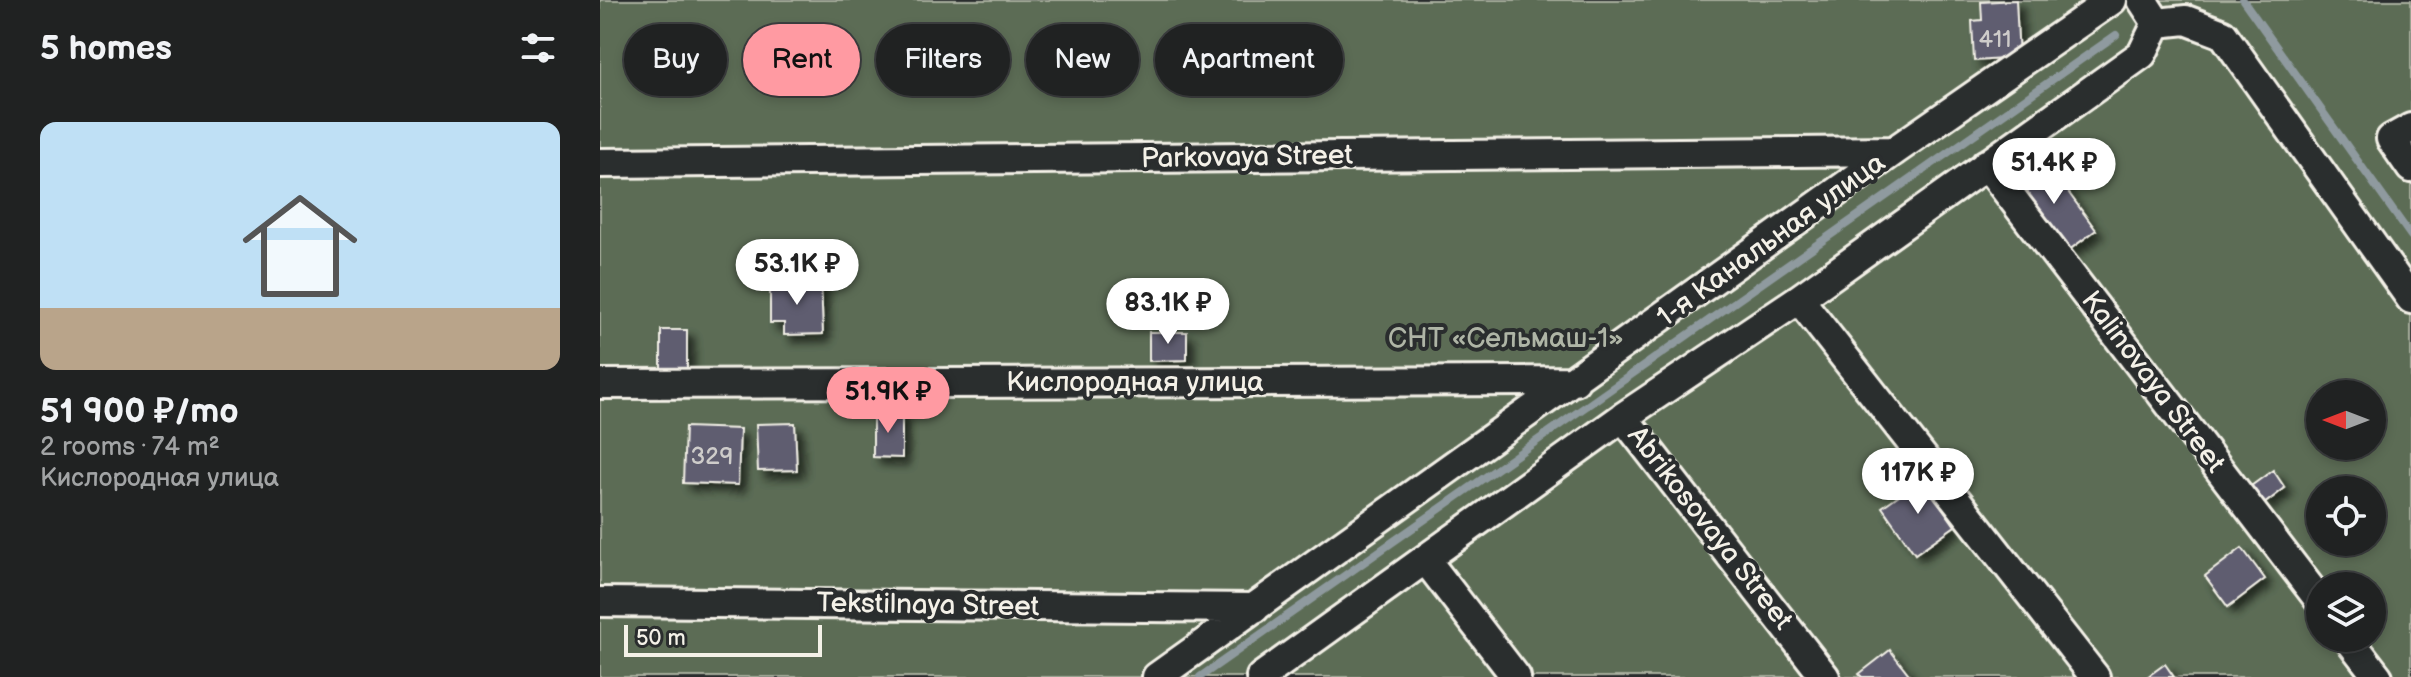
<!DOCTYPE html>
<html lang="en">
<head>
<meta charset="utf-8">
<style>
  :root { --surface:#202222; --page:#2d2f2f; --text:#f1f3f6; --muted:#a2a4a5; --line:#3d3f40; --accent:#ff9aa2 }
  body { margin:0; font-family:"Balsamiq Sans",sans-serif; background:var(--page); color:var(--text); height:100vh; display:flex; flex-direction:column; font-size:30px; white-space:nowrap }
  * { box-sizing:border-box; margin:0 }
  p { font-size:26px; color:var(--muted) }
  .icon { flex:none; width:44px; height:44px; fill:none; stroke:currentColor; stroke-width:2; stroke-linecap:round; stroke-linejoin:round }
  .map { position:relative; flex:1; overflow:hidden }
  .details { display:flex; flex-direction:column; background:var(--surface); width:600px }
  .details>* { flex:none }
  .guide { position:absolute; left:24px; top:24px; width:760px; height:72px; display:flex; gap:16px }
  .needle { width:52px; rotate:270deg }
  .tools { position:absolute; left:1706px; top:380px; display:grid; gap:16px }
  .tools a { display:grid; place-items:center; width:80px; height:80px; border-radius:50%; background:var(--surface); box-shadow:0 4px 12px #0003,0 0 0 2px var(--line); font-size:40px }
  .scale { position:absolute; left:24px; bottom:20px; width:198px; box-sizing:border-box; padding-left:8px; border:4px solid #f4f1e8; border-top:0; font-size:22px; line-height:28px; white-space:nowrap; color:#f4f1e8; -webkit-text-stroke:6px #2a2d2e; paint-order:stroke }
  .price { position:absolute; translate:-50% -68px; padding:0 18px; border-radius:28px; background:#fff; color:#222; font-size:26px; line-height:52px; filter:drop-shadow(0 2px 4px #0008) }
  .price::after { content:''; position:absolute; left:50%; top:48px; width:24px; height:18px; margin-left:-12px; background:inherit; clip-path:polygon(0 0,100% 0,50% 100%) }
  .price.on { background:var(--accent); color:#111 }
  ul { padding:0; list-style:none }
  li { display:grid; align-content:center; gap:16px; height:424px; padding:0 40px }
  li+li { border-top:2px solid var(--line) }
  li span { display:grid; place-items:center; height:248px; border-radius:16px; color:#555 }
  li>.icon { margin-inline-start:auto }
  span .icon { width:144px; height:144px; fill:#fffc; stroke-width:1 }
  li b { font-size:34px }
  h2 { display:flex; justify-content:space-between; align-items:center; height:96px; padding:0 40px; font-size:34px }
  .pill { padding:0 28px; border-radius:36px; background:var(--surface); box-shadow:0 4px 12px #0003,0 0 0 2px var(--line); font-size:28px; line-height:72px }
  .pill.on { background:var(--accent); color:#111 }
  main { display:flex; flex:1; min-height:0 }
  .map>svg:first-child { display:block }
  .green { fill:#5b6c55; stroke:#a8ae9e; stroke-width:2; fill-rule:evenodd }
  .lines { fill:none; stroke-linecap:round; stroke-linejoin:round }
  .stream { stroke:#8f9a9f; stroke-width:8 }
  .building { fill:#5e5d6f; stroke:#f4f1e8; stroke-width:2; filter:url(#shadow) }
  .street-casing { stroke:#f4f1e8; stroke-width:34 }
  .street { stroke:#2a2d2e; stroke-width:28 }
  .labels { text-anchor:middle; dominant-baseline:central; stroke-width:8; stroke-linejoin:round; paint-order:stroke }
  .number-label { font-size:24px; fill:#ceccca }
  .street-label { font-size:28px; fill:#f4f1e8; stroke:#2a2d2e }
  .park-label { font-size:28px; fill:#afb5a6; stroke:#2a2d2e }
</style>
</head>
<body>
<main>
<section class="details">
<h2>5 homes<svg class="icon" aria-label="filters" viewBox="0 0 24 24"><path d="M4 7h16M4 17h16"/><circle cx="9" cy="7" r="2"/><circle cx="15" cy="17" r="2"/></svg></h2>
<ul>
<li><span style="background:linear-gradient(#bfe0f5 75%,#b9a48a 0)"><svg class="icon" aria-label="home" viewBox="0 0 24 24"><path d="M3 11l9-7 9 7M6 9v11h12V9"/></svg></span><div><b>51 900 ₽/mo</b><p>2 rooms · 74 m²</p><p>Кислородная улица</p></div></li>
</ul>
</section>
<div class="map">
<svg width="1811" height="677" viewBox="0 0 1811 677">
  <defs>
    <filter id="shadow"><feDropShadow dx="7" dy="7" stdDeviation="4" flood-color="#0009"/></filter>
  </defs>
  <rect width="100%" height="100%" fill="#2a2d2e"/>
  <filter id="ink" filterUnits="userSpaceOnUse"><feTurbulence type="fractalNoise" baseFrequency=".0125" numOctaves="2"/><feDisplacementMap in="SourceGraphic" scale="16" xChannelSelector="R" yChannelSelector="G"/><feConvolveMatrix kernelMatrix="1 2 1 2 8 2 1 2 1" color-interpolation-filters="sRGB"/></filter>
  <g filter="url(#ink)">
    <path class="green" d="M 0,0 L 1811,0 L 1811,677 L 0,677 ZM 1720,394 L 1772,394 L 1772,446 L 1720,446 ZM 1720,490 L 1772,490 L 1772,542 L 1720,542 ZM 1720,586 L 1772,586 L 1772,638 L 1720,638 Z"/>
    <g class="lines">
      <path class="stream" d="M 1643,0 L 1811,236
        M 600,677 L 1516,35"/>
    </g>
    <path class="building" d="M 1416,0 L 1419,58 L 1374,61 L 1372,21 L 1382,20 L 1381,2 Z
      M 1443,158 L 1496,230 L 1465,253 L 1412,181 Z
      M 170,281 L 221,281 L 223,334 L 184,335 L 184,323 L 170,323 Z
      M 61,330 L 87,330 L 87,373 L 61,373 Z
      M 549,332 L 587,332 L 587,360 L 549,361 Z
      M 273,412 L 302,413 L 302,458 L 273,457 Z
      M 195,423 L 197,470 L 158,471 L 156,424 Z
      M 85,427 L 140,429 L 138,485 L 83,483 Z
      M 1673,470 L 1685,488 L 1664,504 L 1651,486 Z
      M 1322,479 L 1355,526 L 1315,554 L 1282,507 Z
      M 1642,548 L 1665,579 L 1628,607 L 1605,576 Z
      M 1290,650 L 1311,677 L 1262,677 L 1259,674 Z
      M 1565,664 L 1574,677 L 1547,677 Z"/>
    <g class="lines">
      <defs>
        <path id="street" d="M 1542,0 L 1557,23
          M 1557,23 L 1586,20 L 1623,34 L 1811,299
          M 1811,128 L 1791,139 L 1811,168
          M 0,163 L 1294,151
          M 1386,164 L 1720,601
          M 1199,299 L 1495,677
          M 0,384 L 975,381
          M 1023,417 L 1225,677
          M 826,560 L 916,677
          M 0,602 L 655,608
          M 1748,638 L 1778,677
          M 557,677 L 1294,151 L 1512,0
          M 661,677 L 1023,417 L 1199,299 L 1542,54 L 1557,23"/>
      </defs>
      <use href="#street" class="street-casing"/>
      <use href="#street" class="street"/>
    </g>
  </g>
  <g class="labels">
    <g class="number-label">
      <text x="1395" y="39">411</text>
      <text x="112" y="456">329</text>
    </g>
    <g class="street-label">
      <text transform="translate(647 157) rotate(-1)">Parkovaya Street</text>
      <text transform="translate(1171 240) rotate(-36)">1-я Канальная улица</text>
      <text x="535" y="382">Кислородная улица</text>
      <text transform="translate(1553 382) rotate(53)">Kalinovaya Street</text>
      <text transform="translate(1110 528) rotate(52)">Abrikosovaya Street</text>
      <text transform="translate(328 605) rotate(1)">Tekstilnaya Street</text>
    </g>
    <g class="park-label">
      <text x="906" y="338">СНТ «Сельмаш-1»</text>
    </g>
  </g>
</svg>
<div class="tools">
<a><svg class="needle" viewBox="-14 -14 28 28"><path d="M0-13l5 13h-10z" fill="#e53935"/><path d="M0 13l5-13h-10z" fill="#a2a4a5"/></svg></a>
<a><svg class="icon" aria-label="locate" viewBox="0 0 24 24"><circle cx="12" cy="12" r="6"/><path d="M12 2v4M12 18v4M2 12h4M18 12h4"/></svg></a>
<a><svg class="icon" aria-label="layers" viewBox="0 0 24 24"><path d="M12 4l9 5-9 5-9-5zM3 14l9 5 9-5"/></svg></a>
</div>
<div class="scale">50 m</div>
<b class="price" style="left:1454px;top:206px">51.4K ₽</b>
<b class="price" style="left:197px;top:307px">53.1K ₽</b>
<b class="price" style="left:568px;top:346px">83.1K ₽</b>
<b class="price on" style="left:288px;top:435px">51.9K ₽</b>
<b class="price" style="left:1318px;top:516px">117K ₽</b>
<div class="guide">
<a class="pill">Buy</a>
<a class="pill on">Rent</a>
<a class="pill">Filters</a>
<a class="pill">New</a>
<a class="pill">Apartment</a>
</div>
</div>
</main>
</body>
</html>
